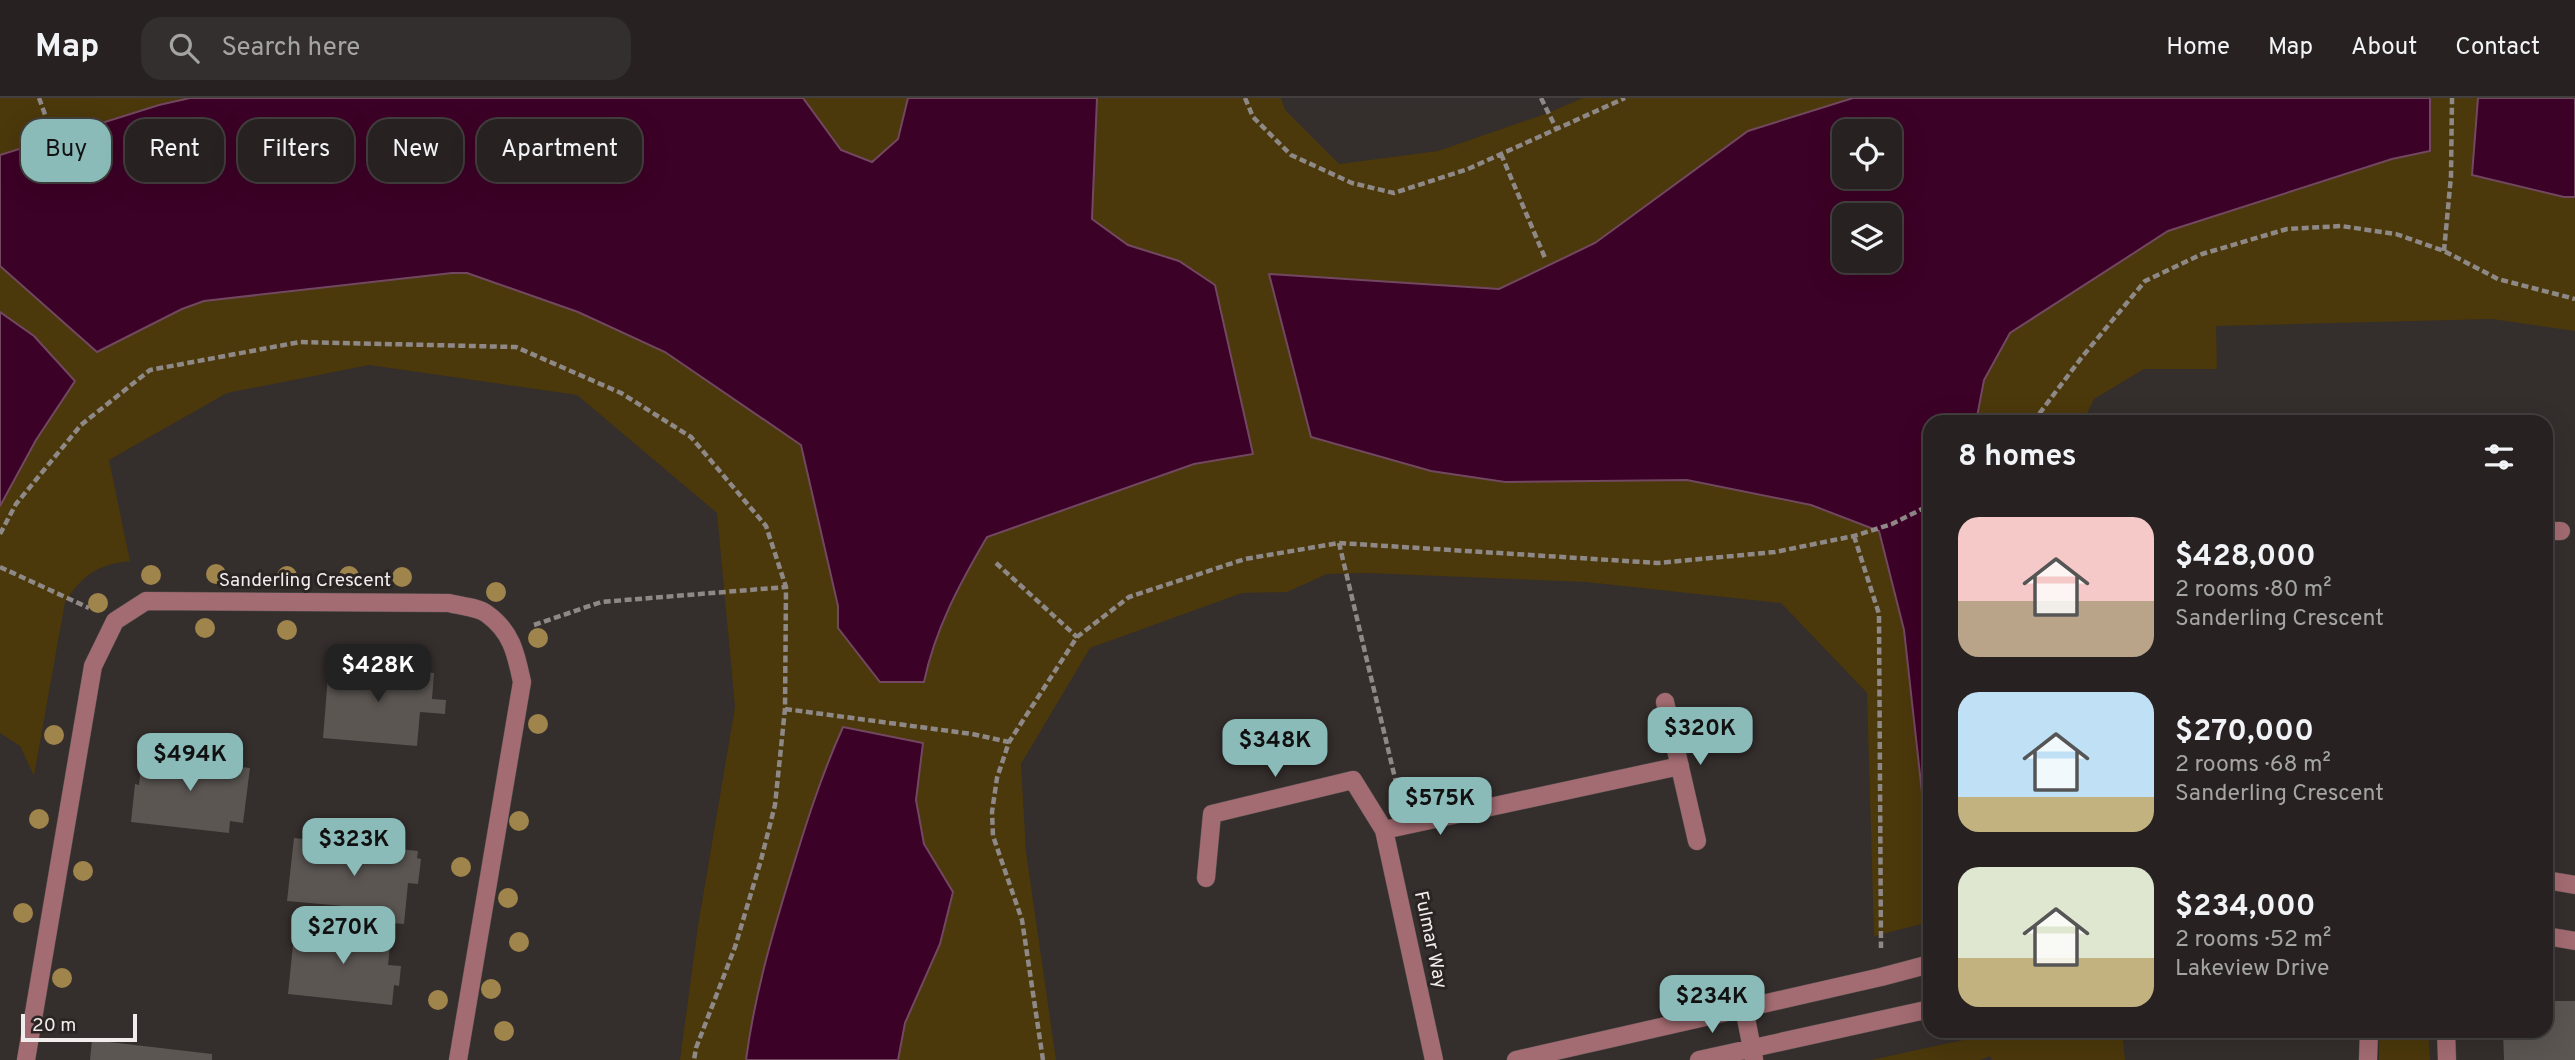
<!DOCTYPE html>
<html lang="en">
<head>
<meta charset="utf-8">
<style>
  :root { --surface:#272221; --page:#332f2e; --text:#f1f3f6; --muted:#a4a4a5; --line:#433f3f; --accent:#8bbbb9 }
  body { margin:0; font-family:Overpass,sans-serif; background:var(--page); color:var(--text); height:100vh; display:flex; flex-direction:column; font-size:26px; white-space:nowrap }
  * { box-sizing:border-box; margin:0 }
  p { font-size:23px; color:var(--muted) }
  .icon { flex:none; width:38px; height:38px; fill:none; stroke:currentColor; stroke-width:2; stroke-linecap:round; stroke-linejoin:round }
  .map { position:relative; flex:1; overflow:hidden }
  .side { position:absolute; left:1923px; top:317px; width:630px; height:623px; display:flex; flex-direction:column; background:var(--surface); border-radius:21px; box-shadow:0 7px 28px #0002,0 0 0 2px var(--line) }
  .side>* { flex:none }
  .guide { position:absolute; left:21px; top:21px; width:665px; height:63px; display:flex; gap:14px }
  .fabs { position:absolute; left:1832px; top:21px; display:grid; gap:14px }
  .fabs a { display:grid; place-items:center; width:70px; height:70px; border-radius:14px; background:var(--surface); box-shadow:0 7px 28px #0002,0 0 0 2px var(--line); font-size:35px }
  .scale { position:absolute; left:21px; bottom:18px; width:116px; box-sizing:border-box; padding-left:7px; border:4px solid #f1edec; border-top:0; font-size:19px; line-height:24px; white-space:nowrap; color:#f1edec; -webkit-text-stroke:5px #2a2422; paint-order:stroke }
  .price { position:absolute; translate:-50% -60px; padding:0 16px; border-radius:14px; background:var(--accent); color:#111; font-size:23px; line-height:46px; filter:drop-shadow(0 2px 4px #0008) }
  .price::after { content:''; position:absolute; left:50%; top:42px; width:21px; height:16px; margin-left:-10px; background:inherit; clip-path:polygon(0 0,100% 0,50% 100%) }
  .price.selected { background:#222; color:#fff }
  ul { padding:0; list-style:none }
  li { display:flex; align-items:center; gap:21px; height:175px; padding:0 35px }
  li span { display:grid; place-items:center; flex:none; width:196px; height:140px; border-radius:21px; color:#555 }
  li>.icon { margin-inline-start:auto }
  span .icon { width:84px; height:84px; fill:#fffc; stroke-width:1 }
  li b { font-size:30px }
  h2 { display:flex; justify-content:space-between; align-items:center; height:84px; padding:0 35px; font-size:30px }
  .chip { padding:0 24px; border-radius:21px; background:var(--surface); box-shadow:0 7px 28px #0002,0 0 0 2px var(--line); font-size:24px; line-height:63px }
  .chip.selected { background:var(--accent); color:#111 }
  header { display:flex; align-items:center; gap:42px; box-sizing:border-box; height:98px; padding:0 35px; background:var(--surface); border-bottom:2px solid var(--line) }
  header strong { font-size:33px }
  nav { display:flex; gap:38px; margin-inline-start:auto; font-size:24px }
  .search { width:490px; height:63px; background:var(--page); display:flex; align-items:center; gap:18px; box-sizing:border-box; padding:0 24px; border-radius:21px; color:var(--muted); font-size:26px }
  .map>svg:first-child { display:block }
  .green { fill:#4b380b; fill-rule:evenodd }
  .water { fill:#3c0126; stroke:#724861; stroke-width:2; fill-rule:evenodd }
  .building { fill:#5b5652 }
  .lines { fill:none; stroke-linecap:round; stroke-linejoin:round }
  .minor-casing { stroke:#524d4b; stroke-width:19 }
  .path { stroke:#8e8987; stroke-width:4.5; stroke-dasharray:7 3.5; stroke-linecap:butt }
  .minor { stroke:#a36c72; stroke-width:18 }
  .tree { fill:#9f844c }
  .labels { text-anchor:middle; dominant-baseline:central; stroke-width:6; stroke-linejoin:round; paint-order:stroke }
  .street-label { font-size:19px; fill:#f1edec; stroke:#2a2422 }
</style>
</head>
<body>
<header>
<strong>Map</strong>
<div class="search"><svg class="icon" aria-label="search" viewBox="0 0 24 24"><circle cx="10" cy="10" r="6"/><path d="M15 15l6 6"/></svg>Search here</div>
<nav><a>Home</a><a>Map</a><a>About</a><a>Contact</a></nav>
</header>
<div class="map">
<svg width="2575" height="962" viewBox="0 0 2575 962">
  <rect width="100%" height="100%" fill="#342e2c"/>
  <path class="green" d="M 0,0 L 1281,0 L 1285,12 L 1339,66 L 1438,53 L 1548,15 L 1583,0 L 2575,0 L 2575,233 L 2492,221 L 2216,228 L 2217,271 L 2144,271 L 2094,301 L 2083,324 L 1930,324 L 1930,824 L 1874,838 L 1867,595 L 1781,505 L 1586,484 L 1366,475 L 1327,476 L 1287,494 L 1242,495 L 1090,550 L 1021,666 L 1026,754 L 1056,962 L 680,962 L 698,828 L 735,609 L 717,415 L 577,297 L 369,267 L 227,295 L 109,362 L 130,463 C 97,467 84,476 65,504 L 34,678 L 20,648 L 0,635 ZM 1844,33 L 1890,33 L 1890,79 L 1844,79 ZM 1844,117 L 1890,117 L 1890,163 L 1844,163 Z
    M 2005,933 L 2122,933 L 2125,962 L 1992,962 L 1990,958 L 1980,962 L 1871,962 Z
    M 2379,933 L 2428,933 L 2430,962 L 2379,962 Z"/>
  <path class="water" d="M 190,0 L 803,0 L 841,52 L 872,64 L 898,41 L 908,0 L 1097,0 L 1092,121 L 1128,147 L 1179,163 L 1215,187 L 1253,356 L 1194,366 L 987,439 C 960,485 935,531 924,584 L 880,584 L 838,530 L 838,508 L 801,347 L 665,254 L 578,214 L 467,175 L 452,175 L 204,203 L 182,211 L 97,254 L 0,168 L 0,57 L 159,7 Z
    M 1853,0 L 2430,0 L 2430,53 L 2392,61 L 2168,133 L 2010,235 L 1984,282 L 1976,324 L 1930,324 L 1929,758 L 1904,532 L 1879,433 L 1811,407 L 1687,382 L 1505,384 L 1431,373 L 1311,339 L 1269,176 L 1499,191 L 1595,145 L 1748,33 ZM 1890,33 L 1890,79 L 1844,79 L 1844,33 ZM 1890,117 L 1890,163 L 1844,163 L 1844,117 Z
    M 2478,0 L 2575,0 L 2575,99 L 2564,99 L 2472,77 Z
    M 0,214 L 34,238 L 75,283 L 36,342 L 0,408 Z
    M 843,629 L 923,645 L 916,702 L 924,746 L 953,794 L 940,846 L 905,925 L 898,962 L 746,962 C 754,901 770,844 788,785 C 804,732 820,680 843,629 Z"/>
  <path class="building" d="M 329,565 L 434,575 L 432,601 L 446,602 L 445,616 L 420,614 L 417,648 L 323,640 Z
    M 143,653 L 222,662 L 223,667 L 250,670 L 243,725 L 230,723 L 229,735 L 131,724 L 135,686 L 139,687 Z
    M 294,740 L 418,753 L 417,760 L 421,761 L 418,786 L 408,785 L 404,826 L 353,822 L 354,809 L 287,803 Z
    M 295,827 L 391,837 L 388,867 L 401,868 L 399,888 L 394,887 L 392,907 L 288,896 Z
    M 2546,903 L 2575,903 L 2575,962 L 2504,962 L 2503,933 L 2546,933 Z
    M 92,942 L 212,956 L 212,962 L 90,962 Z"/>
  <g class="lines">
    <defs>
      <path id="minor" d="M 2546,433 L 2561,433
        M 1665,604 L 1697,743
        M 1206,780 L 1212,716 L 1353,682 L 1384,732
        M 2546,782 L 2575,787
        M 2546,838 L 2575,843
        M 1744,910 L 1754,961
        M 2446,933 L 2447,962
        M 26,962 L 93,568 L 115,523 L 146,503 L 449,505 C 460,508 478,509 487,516 C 512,534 516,556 522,584 L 458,962
        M 1434,962 L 1384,732 L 1680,668
        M 1516,962 L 1881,879 L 1930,866
        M 1699,962 L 1930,911
        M 2368,962 L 2369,933"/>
    </defs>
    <use href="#minor" class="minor-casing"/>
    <path class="path" d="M 39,0 L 51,33
      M 1245,0 L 1253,19 L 1291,57 L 1352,85 L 1394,95 L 1468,71 L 1625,0
      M 1541,0 L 1556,30
      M 1501,56 L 1545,160
      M 2444,153 L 2451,78 L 2452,0
      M 2033,324 L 2082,259 L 2145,183 L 2202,156 L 2287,131 L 2341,128 L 2396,136 L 2444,153 L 2498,181 L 2575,201
      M 0,436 L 16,406 L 81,327 L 150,272 L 300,244 L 516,249 L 621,295 L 691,339 L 766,428 L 786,489 L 785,611 L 775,707 L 761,762 L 735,849 L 696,950 L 694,962
      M 1854,438 L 1879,516 L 1881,850
      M 1339,445 L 1399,697
      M 996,465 L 1077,539
      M 0,469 L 89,510
      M 534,527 L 601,504 L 786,489
      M 785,611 L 972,636 L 1009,644
      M 2398,939 L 2417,939
      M 1043,962 L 1022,822 L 993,738 L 992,714 L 997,680 L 1009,644 L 1077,539 L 1129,499 L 1245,461 L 1339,445 L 1658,465 L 1775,454 L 1854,438 L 1892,426 L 1930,407"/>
    <use href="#minor" class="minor"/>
  </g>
  <g class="tree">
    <circle cx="216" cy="476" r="10"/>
    <circle cx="151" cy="477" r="10"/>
    <circle cx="287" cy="478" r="10"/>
    <circle cx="349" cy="478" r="10"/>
    <circle cx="402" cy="479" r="10"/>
    <circle cx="496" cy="494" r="10"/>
    <circle cx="98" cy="505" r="10"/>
    <circle cx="205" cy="530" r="10"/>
    <circle cx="287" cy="532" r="10"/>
    <circle cx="538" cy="540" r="10"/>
    <circle cx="538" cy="626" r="10"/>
    <circle cx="54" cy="637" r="10"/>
    <circle cx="39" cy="721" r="10"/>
    <circle cx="519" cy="723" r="10"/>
    <circle cx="461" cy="769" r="10"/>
    <circle cx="83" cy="773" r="10"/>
    <circle cx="508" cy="800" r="10"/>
    <circle cx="23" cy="815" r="10"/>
    <circle cx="519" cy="844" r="10"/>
    <circle cx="62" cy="880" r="10"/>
    <circle cx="491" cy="891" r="10"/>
    <circle cx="438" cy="902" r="10"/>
    <circle cx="504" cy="933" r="10"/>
  </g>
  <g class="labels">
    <g class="street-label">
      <text x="305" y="483">Sanderling Crescent</text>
      <text transform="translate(1430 842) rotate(78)">Fulmar Way</text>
    </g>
  </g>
</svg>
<div class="fabs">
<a><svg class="icon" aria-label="locate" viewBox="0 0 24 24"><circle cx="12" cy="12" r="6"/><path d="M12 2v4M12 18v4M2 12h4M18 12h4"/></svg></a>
<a><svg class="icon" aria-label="layers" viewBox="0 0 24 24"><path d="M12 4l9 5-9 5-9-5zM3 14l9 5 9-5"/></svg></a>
</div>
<div class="scale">20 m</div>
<b class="price selected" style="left:378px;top:606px">$428K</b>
<b class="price" style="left:1700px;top:669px">$320K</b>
<b class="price" style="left:1275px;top:681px">$348K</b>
<b class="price" style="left:190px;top:695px">$494K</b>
<b class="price" style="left:1440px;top:739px">$575K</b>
<b class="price" style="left:354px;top:780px">$323K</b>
<b class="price" style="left:343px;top:868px">$270K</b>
<b class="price" style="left:1712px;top:937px">$234K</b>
<div class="guide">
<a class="chip selected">Buy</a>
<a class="chip">Rent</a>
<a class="chip">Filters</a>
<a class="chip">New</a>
<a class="chip">Apartment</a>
</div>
<section class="side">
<h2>8 homes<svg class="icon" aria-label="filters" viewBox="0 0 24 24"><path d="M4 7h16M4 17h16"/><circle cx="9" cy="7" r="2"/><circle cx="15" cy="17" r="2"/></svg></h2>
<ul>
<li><span style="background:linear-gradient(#f6c9c9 60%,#b9a48a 0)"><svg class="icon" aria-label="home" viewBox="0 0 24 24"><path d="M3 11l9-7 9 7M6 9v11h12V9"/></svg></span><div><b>$428,000</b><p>2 rooms · 80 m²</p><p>Sanderling Crescent</p></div></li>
<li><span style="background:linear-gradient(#bfe0f5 75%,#c2b280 0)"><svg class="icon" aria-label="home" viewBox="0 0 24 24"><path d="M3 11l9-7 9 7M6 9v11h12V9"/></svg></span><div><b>$270,000</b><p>2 rooms · 68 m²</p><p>Sanderling Crescent</p></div></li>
<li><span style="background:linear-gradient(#dfe7d0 65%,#c2b280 0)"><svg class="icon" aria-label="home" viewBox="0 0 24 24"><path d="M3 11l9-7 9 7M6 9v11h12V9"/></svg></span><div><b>$234,000</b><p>2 rooms · 52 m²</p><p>Lakeview Drive</p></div></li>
</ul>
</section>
</div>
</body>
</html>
